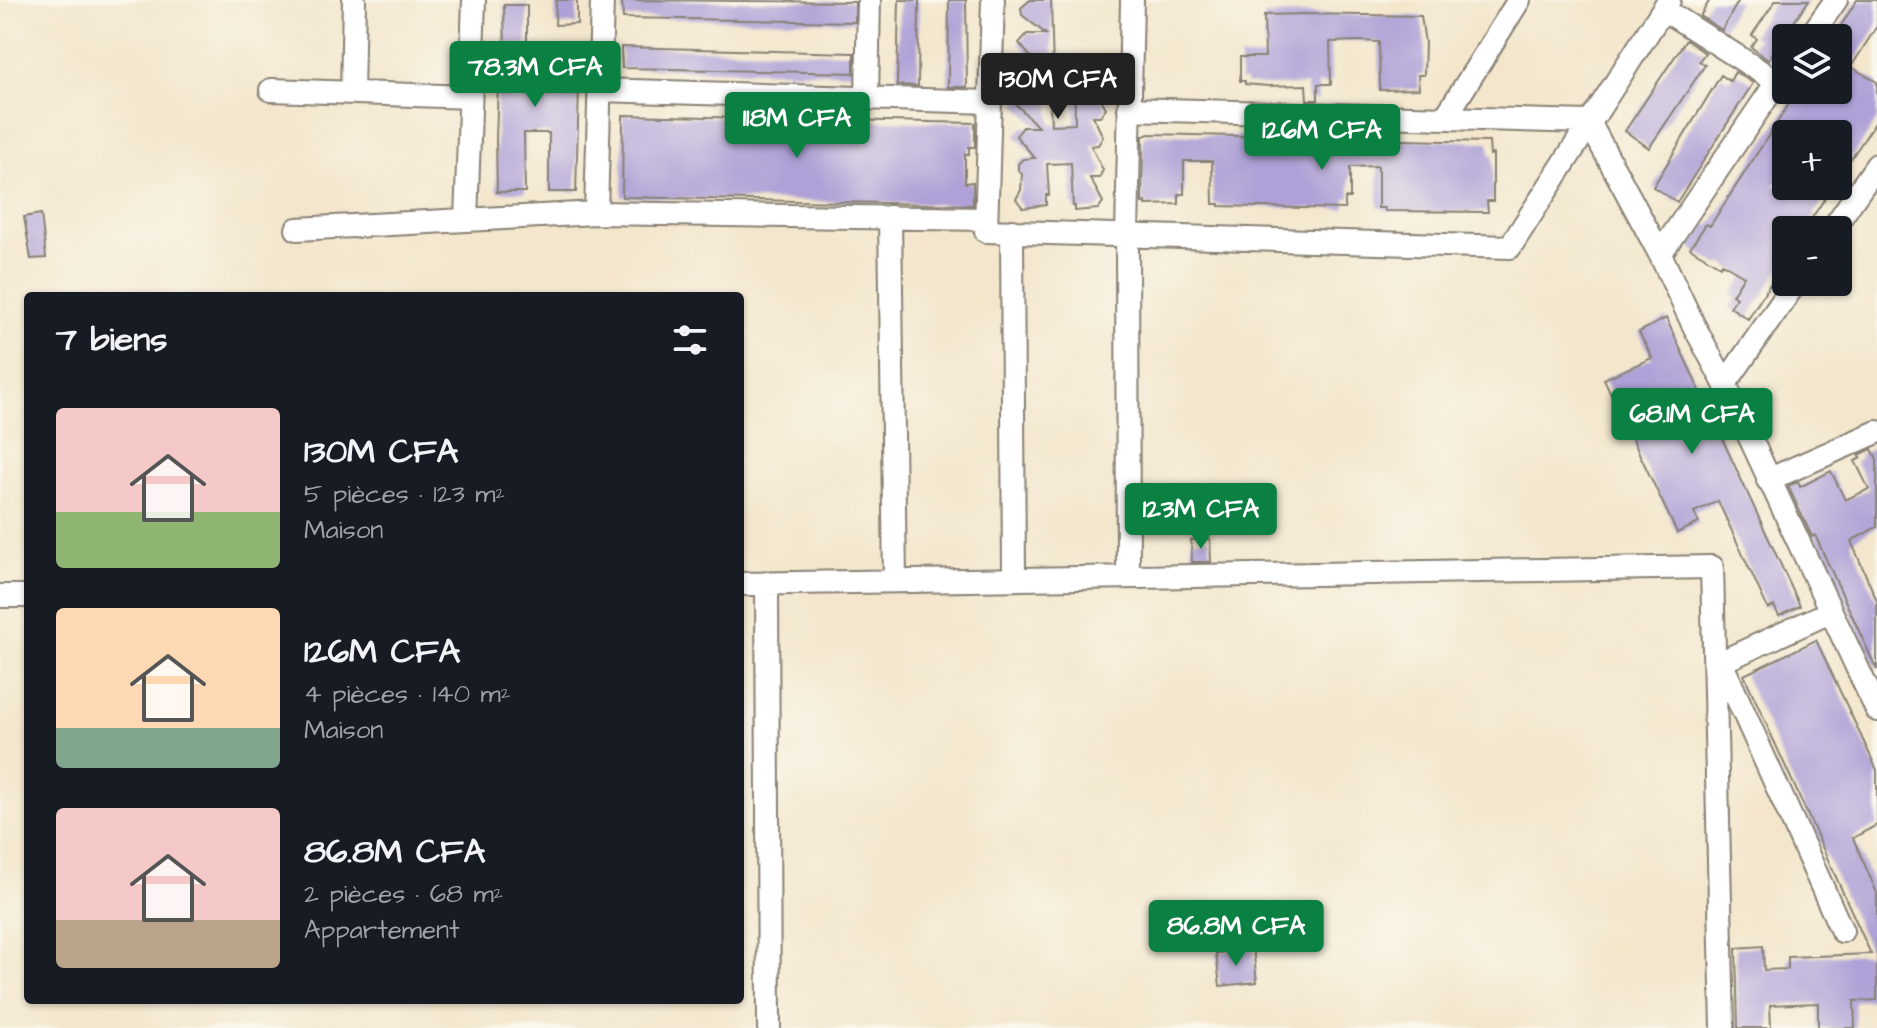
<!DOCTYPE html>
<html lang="fr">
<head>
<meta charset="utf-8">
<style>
  :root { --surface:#171b24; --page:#20242c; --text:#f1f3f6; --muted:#9ea1a6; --accent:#0b8043 }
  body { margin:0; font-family:"Architects Daughter",sans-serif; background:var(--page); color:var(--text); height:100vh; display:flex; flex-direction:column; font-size:30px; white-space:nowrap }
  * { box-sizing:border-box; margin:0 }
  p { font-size:26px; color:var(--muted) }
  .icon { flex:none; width:44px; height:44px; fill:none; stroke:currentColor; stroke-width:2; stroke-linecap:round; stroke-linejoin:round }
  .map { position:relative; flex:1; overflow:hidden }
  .drawer { position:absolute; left:24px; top:292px; width:720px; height:712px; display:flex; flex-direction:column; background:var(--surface); border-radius:8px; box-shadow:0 2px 6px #0004 }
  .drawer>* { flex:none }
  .fabs { position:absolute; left:1772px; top:24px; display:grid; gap:16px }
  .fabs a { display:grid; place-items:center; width:80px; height:80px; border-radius:8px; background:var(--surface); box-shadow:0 2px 6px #0004; font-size:40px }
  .price { position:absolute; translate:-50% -68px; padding:0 18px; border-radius:8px; background:var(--accent); color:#fff; font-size:26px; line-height:52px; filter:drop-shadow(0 2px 4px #0008) }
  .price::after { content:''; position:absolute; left:50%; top:48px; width:24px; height:18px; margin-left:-12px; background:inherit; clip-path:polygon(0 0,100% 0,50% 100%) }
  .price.active { background:#222; color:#fff }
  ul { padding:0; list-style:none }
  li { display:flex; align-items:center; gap:24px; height:200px; padding:0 32px }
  li span { display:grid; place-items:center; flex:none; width:224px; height:160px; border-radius:8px; color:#555 }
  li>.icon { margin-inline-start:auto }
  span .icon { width:96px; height:96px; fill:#fffc; stroke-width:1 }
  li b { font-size:34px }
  h2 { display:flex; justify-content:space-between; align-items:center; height:96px; padding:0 32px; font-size:34px }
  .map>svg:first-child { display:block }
  .building { fill:#afa1d7 }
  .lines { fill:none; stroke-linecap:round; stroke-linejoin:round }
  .minor-casing { stroke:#888174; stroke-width:26 }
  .minor { stroke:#fff; stroke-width:22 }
</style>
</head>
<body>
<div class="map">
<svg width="1877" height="1028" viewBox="0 0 1877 1028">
  <rect width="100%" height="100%" fill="#fbf7ec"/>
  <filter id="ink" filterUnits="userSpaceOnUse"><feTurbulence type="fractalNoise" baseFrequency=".0125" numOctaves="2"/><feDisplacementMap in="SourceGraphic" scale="16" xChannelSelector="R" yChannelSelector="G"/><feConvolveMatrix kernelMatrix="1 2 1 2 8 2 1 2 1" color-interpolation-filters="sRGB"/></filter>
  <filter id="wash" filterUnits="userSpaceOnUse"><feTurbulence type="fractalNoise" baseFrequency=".006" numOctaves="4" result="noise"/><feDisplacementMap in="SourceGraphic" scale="32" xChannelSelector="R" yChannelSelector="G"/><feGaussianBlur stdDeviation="1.8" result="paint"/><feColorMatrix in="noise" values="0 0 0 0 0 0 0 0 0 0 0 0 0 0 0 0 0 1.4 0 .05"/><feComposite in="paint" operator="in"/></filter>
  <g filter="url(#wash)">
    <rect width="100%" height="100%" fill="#f3e6cc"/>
    <g id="blocks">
      <path class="building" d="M 556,0 L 577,0 L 577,24 L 555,25 Z
        M 622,0 L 855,2 L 855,22 L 623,18 Z
        M 899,0 L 919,0 L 918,86 L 897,85 Z
        M 949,0 L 966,0 L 967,87 L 948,87 Z
        M 1030,0 L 1051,0 L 1053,71 L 1050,71 L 1049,81 L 1051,125 L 1075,124 L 1074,63 L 1094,62 L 1094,66 L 1100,66 L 1101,70 L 1108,74 L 1102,84 L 1093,85 L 1106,108 L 1100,116 L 1093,116 L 1103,137 L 1098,145 L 1091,146 L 1103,170 L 1099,178 L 1090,178 L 1103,202 L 1098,209 L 1075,211 L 1075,206 L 1073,206 L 1071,163 L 1047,164 L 1049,195 L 1046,195 L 1046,205 L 1023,208 L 1016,199 L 1021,190 L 1022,174 L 1018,170 L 1018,164 L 1023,159 L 1035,158 L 1016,136 L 1023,127 L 1038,127 L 1016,104 L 1023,96 L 1037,96 L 1017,73 L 1025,66 L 1038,66 L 1019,43 L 1027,34 L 1046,34 L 1022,15 L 1021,8 Z
        M 1710,0 L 1739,0 L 1722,30 L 1700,16 Z
        M 1776,0 L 1809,0 L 1768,60 L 1751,47 L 1757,39 L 1752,35 Z
        M 1857,0 L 1877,0 L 1877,26 L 1851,67 L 1877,82 L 1877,120 L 1838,178 L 1838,134 L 1823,134 L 1806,124 L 1800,134 L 1786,134 L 1786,156 L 1778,168 L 1783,171 L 1774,186 L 1833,186 L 1804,230 L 1786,230 L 1786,259 L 1748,319 L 1730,307 L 1736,298 L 1732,295 L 1744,276 L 1722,263 L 1720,266 L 1690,248 L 1706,224 L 1710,226 L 1798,90 L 1838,90 L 1838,38 L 1833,38 Z
        M 504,5 L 527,5 L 527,65 L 558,65 L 558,53 L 580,54 L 576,192 L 549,192 L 549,133 L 524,133 L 525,192 L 497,192 L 496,140 L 499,53 L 505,53 Z
        M 1302,14 L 1421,16 L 1425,43 L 1424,75 L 1418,75 L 1419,89 L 1380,90 L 1379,42 L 1360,41 L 1330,42 L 1331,84 L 1318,84 L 1318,100 L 1307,100 L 1306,85 L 1268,86 L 1245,84 L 1245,81 L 1240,81 L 1240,57 L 1265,57 L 1264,15 Z
        M 1686,40 L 1705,53 L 1699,61 L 1705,65 L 1649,148 L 1625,131 Z
        M 621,47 L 854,53 L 854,73 L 622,68 Z
        M 1735,72 L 1753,83 L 1677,202 L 1653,187 L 1721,75 L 1730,81 Z
        M 623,115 L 975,123 L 975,147 L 969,147 L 969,154 L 965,154 L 965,183 L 973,182 L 973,205 L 622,197 Z
        M 1149,134 L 1489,142 L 1490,155 L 1493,154 L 1493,201 L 1487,201 L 1488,212 L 1385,211 L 1384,208 L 1378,208 L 1378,166 L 1350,167 L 1350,198 L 1345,198 L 1345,209 L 1219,206 L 1219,204 L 1213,204 L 1212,161 L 1184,161 L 1184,194 L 1179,194 L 1179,204 L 1146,205 L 1146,202 L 1142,203 L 1143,136 Z
        M 41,214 L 46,258 L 31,259 L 24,217 Z
        M 1666,318 L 1800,606 L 1779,616 L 1774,606 L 1768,609 L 1718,501 L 1694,512 L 1699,523 L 1677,533 L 1604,379 L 1652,358 L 1639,332 Z
        M 1872,449 L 1877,459 L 1877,527 L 1851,541 L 1877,601 L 1877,670 L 1815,535 L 1812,537 L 1788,486 L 1798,482 L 1800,487 L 1831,471 L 1845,500 L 1869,489 L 1855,461 L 1861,458 L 1859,455 Z
        M 1210,539 L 1211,562 L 1192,562 L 1191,540 Z
        M 1816,640 L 1877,770 L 1877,825 L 1853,838 L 1877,893 L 1877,1000 L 1854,1001 L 1855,1028 L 1818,1028 L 1818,1003 L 1770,1005 L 1771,1028 L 1738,1028 L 1736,948 L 1763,946 L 1764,970 L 1788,969 L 1788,957 L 1871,954 L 1744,675 Z
        M 1253,949 L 1257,982 L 1220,986 L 1216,953 Z"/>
    </g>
  </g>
  <g filter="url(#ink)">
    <use href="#blocks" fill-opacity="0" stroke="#888174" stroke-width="2"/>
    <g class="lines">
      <defs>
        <path id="minor" d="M 993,0 L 986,231 L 1510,247 L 1669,0
          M 1663,9 L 1777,82
          M 1809,38 L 1836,0
          M 271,90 L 470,97
          M 599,90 L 990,102
          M 352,93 L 354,0
          M 867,97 L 869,0
          M 1129,109 L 1589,122 L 1660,254 L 1693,324 L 1725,384 L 1877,710
          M 1445,118 L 1519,0
          M 596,213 L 602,0
          M 890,217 L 895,581
          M 466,220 L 474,0
          M 297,229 L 596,213 L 986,219
          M 1832,230 L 1877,165
          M 1012,231 L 1014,579
          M 1660,254 L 1786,69
          M 1725,384 L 1796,282
          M 1768,480 L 1877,432
          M 1128,577 L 1127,235 L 1132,0
          M 767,583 L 769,1028
          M 740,584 L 1712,567 L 1723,1028
          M 0,596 L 28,596
          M 1830,612 L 1721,662 L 1842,931"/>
      </defs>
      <use href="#minor" class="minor-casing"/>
      <use href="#minor" class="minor"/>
    </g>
  </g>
</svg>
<div class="fabs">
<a><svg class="icon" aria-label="layers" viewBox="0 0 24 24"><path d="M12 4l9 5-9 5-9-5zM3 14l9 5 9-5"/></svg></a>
<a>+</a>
<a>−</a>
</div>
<b class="price" style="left:535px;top:109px">78.3M CFA</b>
<b class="price active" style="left:1058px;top:121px">130M CFA</b>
<b class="price" style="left:797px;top:160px">118M CFA</b>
<b class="price" style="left:1322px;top:172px">126M CFA</b>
<b class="price" style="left:1692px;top:456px">68.1M CFA</b>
<b class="price" style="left:1201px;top:551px">123M CFA</b>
<b class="price" style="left:1236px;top:968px">86.8M CFA</b>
<section class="drawer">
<h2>7 biens<svg class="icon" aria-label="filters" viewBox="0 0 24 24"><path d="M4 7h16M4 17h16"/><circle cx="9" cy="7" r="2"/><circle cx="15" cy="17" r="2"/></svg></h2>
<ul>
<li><span style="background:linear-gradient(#f6c9c9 65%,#8fb573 0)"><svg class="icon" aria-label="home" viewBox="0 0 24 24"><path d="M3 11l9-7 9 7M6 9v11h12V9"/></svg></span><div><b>130M CFA</b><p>5 pièces · 123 m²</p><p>Maison</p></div></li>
<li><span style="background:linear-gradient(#ffd9b3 75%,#7fa58c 0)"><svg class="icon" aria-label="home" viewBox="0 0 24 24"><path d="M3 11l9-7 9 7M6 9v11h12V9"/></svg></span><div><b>126M CFA</b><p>4 pièces · 140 m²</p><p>Maison</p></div></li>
<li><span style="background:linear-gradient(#f6c9c9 70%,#b9a48a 0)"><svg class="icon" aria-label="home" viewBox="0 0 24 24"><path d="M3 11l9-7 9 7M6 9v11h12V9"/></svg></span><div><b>86.8M CFA</b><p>2 pièces · 68 m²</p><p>Appartement</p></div></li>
</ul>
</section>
</div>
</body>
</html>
